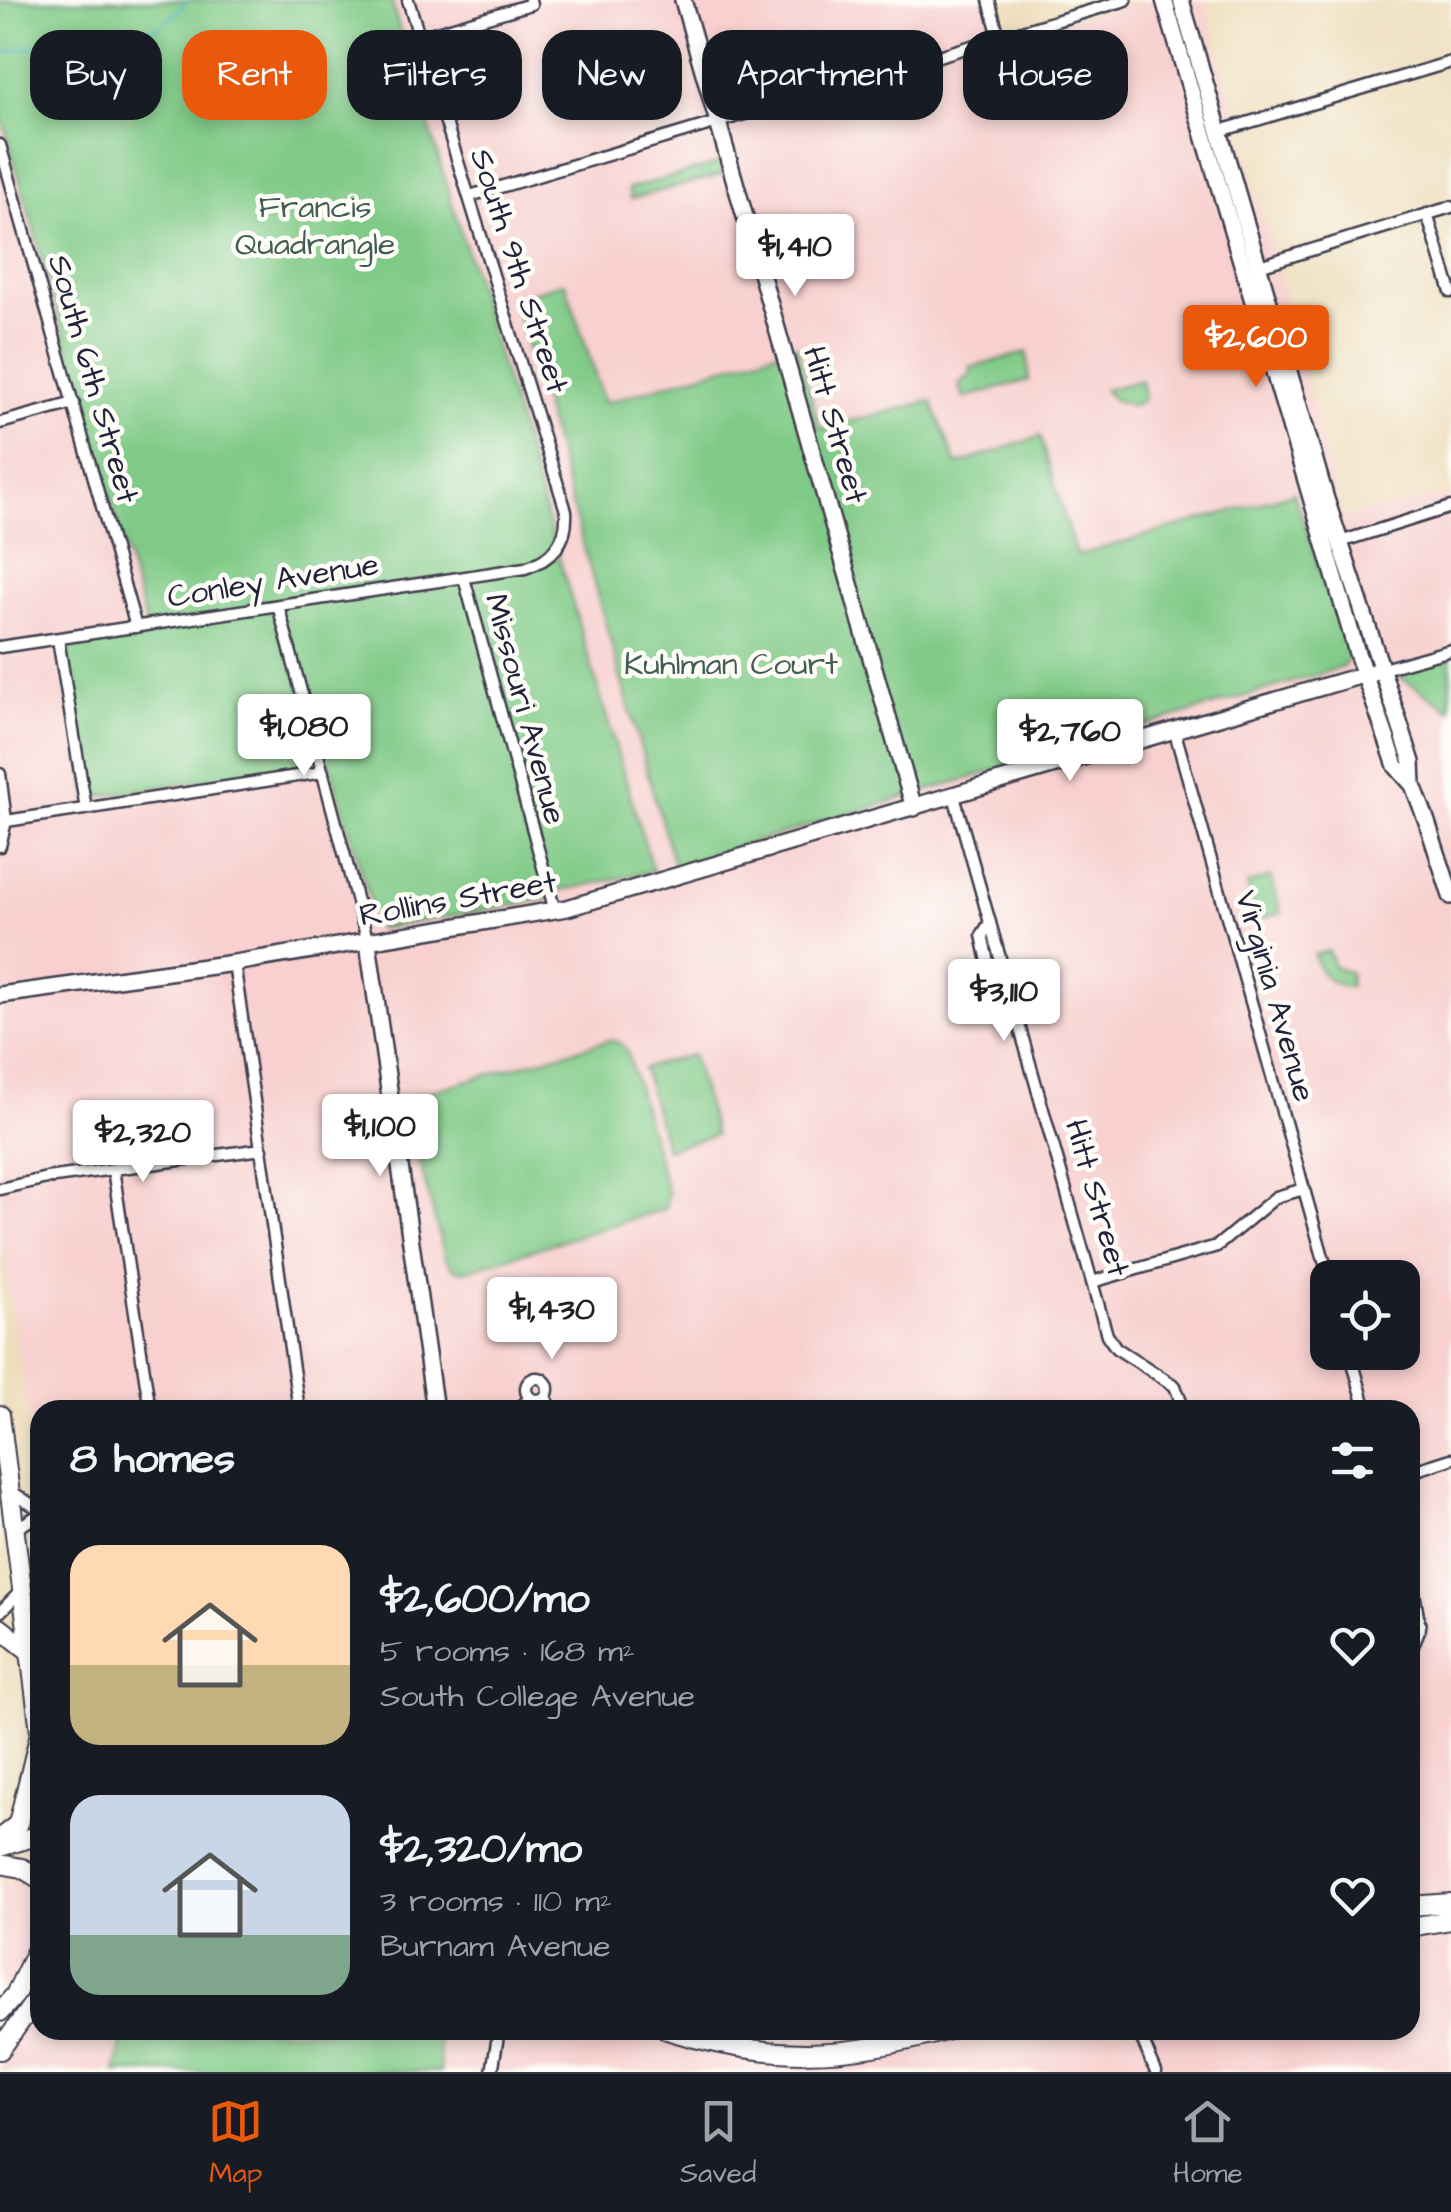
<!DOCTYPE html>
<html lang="en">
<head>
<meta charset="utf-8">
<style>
  :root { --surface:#171b24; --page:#242831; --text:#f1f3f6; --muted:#9ea1a6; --line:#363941; --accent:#ea580c }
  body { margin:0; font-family:"Architects Daughter",sans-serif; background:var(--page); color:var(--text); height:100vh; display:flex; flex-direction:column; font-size:38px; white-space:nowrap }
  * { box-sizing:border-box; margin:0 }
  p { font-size:32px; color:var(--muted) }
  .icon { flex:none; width:55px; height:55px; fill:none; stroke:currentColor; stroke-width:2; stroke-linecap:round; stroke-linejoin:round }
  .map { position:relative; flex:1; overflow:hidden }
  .sheet { position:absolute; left:30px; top:1400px; width:1390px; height:640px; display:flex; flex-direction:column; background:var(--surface); border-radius:30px; box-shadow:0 5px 15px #0003 }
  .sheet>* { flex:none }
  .hud { position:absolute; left:30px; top:30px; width:1392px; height:90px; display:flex; gap:20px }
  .controls { position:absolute; left:1310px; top:1260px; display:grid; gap:20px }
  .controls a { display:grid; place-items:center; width:110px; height:110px; border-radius:20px; background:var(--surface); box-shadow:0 5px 15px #0003; font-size:50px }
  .price { position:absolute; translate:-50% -85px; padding:0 22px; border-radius:10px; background:#fff; color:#222; font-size:32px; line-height:65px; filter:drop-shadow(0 2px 5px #0008) }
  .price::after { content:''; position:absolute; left:50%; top:60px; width:30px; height:22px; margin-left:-15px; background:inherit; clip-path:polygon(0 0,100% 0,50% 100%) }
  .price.active { background:var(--accent); color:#fff }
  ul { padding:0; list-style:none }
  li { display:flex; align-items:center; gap:30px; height:250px; padding:0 40px }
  li span { display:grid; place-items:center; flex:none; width:280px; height:200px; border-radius:30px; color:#555 }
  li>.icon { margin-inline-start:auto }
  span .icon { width:120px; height:120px; fill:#fffc; stroke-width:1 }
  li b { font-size:42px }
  h2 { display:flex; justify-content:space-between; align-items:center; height:120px; padding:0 40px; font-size:42px }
  .tag { padding:0 35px; border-radius:30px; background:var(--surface); box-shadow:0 5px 15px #0003; font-size:35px; line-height:90px }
  .tag.active { background:var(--accent); color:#fff }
  .dock { display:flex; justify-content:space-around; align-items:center; height:140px; border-top:2px solid var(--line); background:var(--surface); font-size:28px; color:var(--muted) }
  .dock a { display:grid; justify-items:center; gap:5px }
  .dock .active { color:var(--accent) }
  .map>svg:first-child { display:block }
  .built { fill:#f7d0cf; fill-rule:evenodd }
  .green { fill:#80ca87; stroke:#517661; stroke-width:2.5 }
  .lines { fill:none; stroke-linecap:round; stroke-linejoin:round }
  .stream { stroke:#48b1c6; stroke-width:2.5 }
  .street-casing { stroke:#413e4e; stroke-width:15 }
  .secondary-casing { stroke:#413e4e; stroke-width:20 }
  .primary-casing { stroke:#413e4e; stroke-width:22 }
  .street { stroke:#fff; stroke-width:10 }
  .secondary { stroke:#fff; stroke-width:15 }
  .primary { stroke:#fff; stroke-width:18 }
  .labels { text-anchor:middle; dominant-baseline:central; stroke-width:9; stroke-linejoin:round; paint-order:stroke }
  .park-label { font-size:32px; fill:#435d56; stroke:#fdfcf7 }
  .street-label { font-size:32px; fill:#22223b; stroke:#fdfcf7 }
</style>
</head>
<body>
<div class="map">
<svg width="1451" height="2072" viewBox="0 0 1451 2072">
  <rect width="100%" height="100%" fill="#fdfcf7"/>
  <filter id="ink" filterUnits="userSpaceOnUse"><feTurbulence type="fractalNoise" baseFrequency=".01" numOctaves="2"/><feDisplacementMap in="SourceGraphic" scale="20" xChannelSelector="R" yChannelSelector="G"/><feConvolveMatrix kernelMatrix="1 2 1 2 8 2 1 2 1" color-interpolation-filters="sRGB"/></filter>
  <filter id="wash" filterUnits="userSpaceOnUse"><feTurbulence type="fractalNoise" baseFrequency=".0048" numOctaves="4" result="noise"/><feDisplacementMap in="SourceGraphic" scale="40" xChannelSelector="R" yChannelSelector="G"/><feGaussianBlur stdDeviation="2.25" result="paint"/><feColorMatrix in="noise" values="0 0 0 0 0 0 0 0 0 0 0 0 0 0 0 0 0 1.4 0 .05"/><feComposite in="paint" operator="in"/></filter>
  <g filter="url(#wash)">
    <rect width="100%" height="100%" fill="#edb"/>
    <path class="built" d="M 0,0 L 986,0 L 997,37 L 1149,0 L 1205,0 L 1342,517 L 1451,494 L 1451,2072 L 0,2072 L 0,1882 L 40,1875 L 40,2030 L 1410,2030 L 1410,1410 L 40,1410 L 40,1492 L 0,1236 ZM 1328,1278 L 1402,1278 L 1402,1352 L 1328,1352 Z"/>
    <path class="green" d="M 0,0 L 391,0 L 653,871 L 550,893 L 551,898 L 541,900 L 378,929 L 329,762 L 89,798 L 65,648 L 149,635 L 0,111 Z
      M 721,163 L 724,174 L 631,199 L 628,189 Z
      M 565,282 L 604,403 L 797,345 L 820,429 L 931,401 L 957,465 L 1040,436 L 1076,556 L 1294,493 L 1350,656 L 1343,667 L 674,866 L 515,304 L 516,297 Z
      M 1027,352 L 1029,380 L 964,398 L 959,384 L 971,374 L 970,368 Z
      M 1141,380 L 1144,399 L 1133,406 L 1114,400 L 1104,390 Z
      M 1451,657 L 1451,710 L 1400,677 L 1412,668 Z
      M 1271,877 L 1281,913 L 1257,920 L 1247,884 Z
      M 1328,951 L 1334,967 L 1349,972 L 1350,987 C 1331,986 1318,973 1314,955 Z
      M 609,1040 L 621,1043 L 627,1052 L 668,1194 L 665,1209 L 464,1271 L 454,1269 L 445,1258 L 407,1114 L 408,1105 L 417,1095 Z
      M 692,1055 L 715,1135 L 666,1149 L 643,1068 Z
      M 123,2030 L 438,2030 L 440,2072 L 116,2072 Z"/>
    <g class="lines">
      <path class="stream" d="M 0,54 C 60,33 146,61 187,0"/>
    </g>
  </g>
  <g filter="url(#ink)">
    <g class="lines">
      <defs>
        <path id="street" d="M 989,0 L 999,37
          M 420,37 L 531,4 L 530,0
          M 1220,131 L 1451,62
          M 0,145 L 136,627
          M 470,196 L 1126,0
          M 1427,214 L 1451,292
          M 1259,266 L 1451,207
          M 0,423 L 74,403
          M 1340,542 L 1451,507
          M 464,578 L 555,911
          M 278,605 L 368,943
          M 58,639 L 86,809
          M 0,647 L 525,568 C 553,559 568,541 566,511 L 408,0
          M 1383,669 L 1451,650
          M 1174,729 L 1329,1278
          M 0,774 L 6,821 L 0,846
          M 954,796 L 1107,1335 L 1116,1348 L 1175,1386 L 1184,1410
          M 0,822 L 323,772
          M 990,922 L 982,935 L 988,962 L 1004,972
          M 234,963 L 299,1410
          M 113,1169 L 150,1410
          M 0,1189 L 47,1178 L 262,1149
          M 1092,1282 L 1217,1246 L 1276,1197 L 1304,1189
          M 1350,1352 L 1366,1410
          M526 1389a11 11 0 1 1 22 0a11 11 0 1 1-22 0Z
          M 545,1397 L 553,1410
          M 516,1410 L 531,1398
          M 1410,1472 L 1451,1459
          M 12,1492 L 40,1510
          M 14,1530 L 40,1514
          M 1410,1569 L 1420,1628 L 1410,1652
          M 0,1612 L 20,1592
          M 1138,2030 L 1156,2072
          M 492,2072 L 499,2030"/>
        <path id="secondary" d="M 683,0 L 914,808
          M 1164,0 L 1357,653 L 1396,766 L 1413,785 L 1427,822 L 1451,896
          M 1181,0 L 1326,499 L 1412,762 L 1413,785
          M 368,943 L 435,1410
          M 0,995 L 234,963 L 567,908 L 1383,669"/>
        <path id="primary" d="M 0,1415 L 40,1731
          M 0,1628 L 28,1650
          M 0,1838 L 18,1824 L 40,1733
          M 0,1847 L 40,1835
          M 0,1864 L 22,1868 L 40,1879
          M 1410,1906 L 1451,1903
          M 1410,1927 L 1451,1920
          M 0,2012 L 15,1995 L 40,1943
          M 667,2030 C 769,2062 847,2059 949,2030
          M 0,2050 L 40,1994"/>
      </defs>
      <use href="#street" class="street-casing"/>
      <use href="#secondary" class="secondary-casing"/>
      <use href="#primary" class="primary-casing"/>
      <use href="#street" class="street"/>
      <use href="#secondary" class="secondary"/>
      <use href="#primary" class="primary"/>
    </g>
  </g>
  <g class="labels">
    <g class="park-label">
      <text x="315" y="207">Francis<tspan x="315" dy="37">Quadrangle</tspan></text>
      <text x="731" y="664">Kuhlman Court</text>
    </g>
    <g class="street-label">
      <text transform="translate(519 271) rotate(72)">South 9th Street</text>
      <text transform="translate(93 379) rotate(74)">South 6th Street</text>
      <text transform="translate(835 425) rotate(74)">Hitt Street</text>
      <text transform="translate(273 581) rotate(-9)">Conley Avenue</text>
      <text transform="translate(525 709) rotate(75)">Missouri Avenue</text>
      <text transform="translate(458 899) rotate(-10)">Rollins Street</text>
      <text transform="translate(1275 996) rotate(74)">Virginia Avenue</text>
      <text transform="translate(1097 1198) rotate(74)">Hitt Street</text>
    </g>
  </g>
</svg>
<div class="controls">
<a><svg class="icon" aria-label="locate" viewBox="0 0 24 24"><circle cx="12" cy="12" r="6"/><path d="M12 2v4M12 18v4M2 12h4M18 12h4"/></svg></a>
</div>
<b class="price" style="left:795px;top:299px">$1,410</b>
<b class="price active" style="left:1256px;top:390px">$2,600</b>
<b class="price" style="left:304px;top:779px">$1,080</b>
<b class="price" style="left:1070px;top:784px">$2,760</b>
<b class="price" style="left:1004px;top:1044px">$3,110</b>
<b class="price" style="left:380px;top:1179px">$1,100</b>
<b class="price" style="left:143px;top:1185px">$2,320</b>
<b class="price" style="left:552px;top:1362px">$1,430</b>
<div class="hud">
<a class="tag">Buy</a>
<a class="tag active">Rent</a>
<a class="tag">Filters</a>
<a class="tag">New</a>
<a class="tag">Apartment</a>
<a class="tag">House</a>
</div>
<section class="sheet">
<h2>8 homes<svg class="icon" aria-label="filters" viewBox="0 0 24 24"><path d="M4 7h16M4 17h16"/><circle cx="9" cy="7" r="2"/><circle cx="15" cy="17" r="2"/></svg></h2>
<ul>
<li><span style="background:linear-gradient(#ffd9b3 60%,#c2b280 0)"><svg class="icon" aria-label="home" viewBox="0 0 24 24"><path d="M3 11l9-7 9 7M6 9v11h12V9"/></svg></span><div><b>$2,600/mo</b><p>5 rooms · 168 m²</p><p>South College Avenue</p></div><svg class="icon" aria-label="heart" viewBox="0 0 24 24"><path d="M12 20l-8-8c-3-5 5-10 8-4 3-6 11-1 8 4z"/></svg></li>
<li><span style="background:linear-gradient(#c9d6e8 70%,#7fa58c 0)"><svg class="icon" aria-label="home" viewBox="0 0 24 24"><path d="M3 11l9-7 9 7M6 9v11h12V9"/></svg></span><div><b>$2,320/mo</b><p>3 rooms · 110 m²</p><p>Burnam Avenue</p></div><svg class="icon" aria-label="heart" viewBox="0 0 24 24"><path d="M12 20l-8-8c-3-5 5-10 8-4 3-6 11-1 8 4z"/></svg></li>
</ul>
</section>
</div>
<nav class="dock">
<a class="active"><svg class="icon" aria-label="map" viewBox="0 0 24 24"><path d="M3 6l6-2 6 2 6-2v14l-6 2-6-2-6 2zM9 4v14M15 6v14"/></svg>Map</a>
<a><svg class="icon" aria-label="saved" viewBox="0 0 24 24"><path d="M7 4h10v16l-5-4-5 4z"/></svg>Saved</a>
<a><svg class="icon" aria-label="home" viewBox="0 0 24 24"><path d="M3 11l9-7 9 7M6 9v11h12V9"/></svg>Home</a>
</nav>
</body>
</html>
